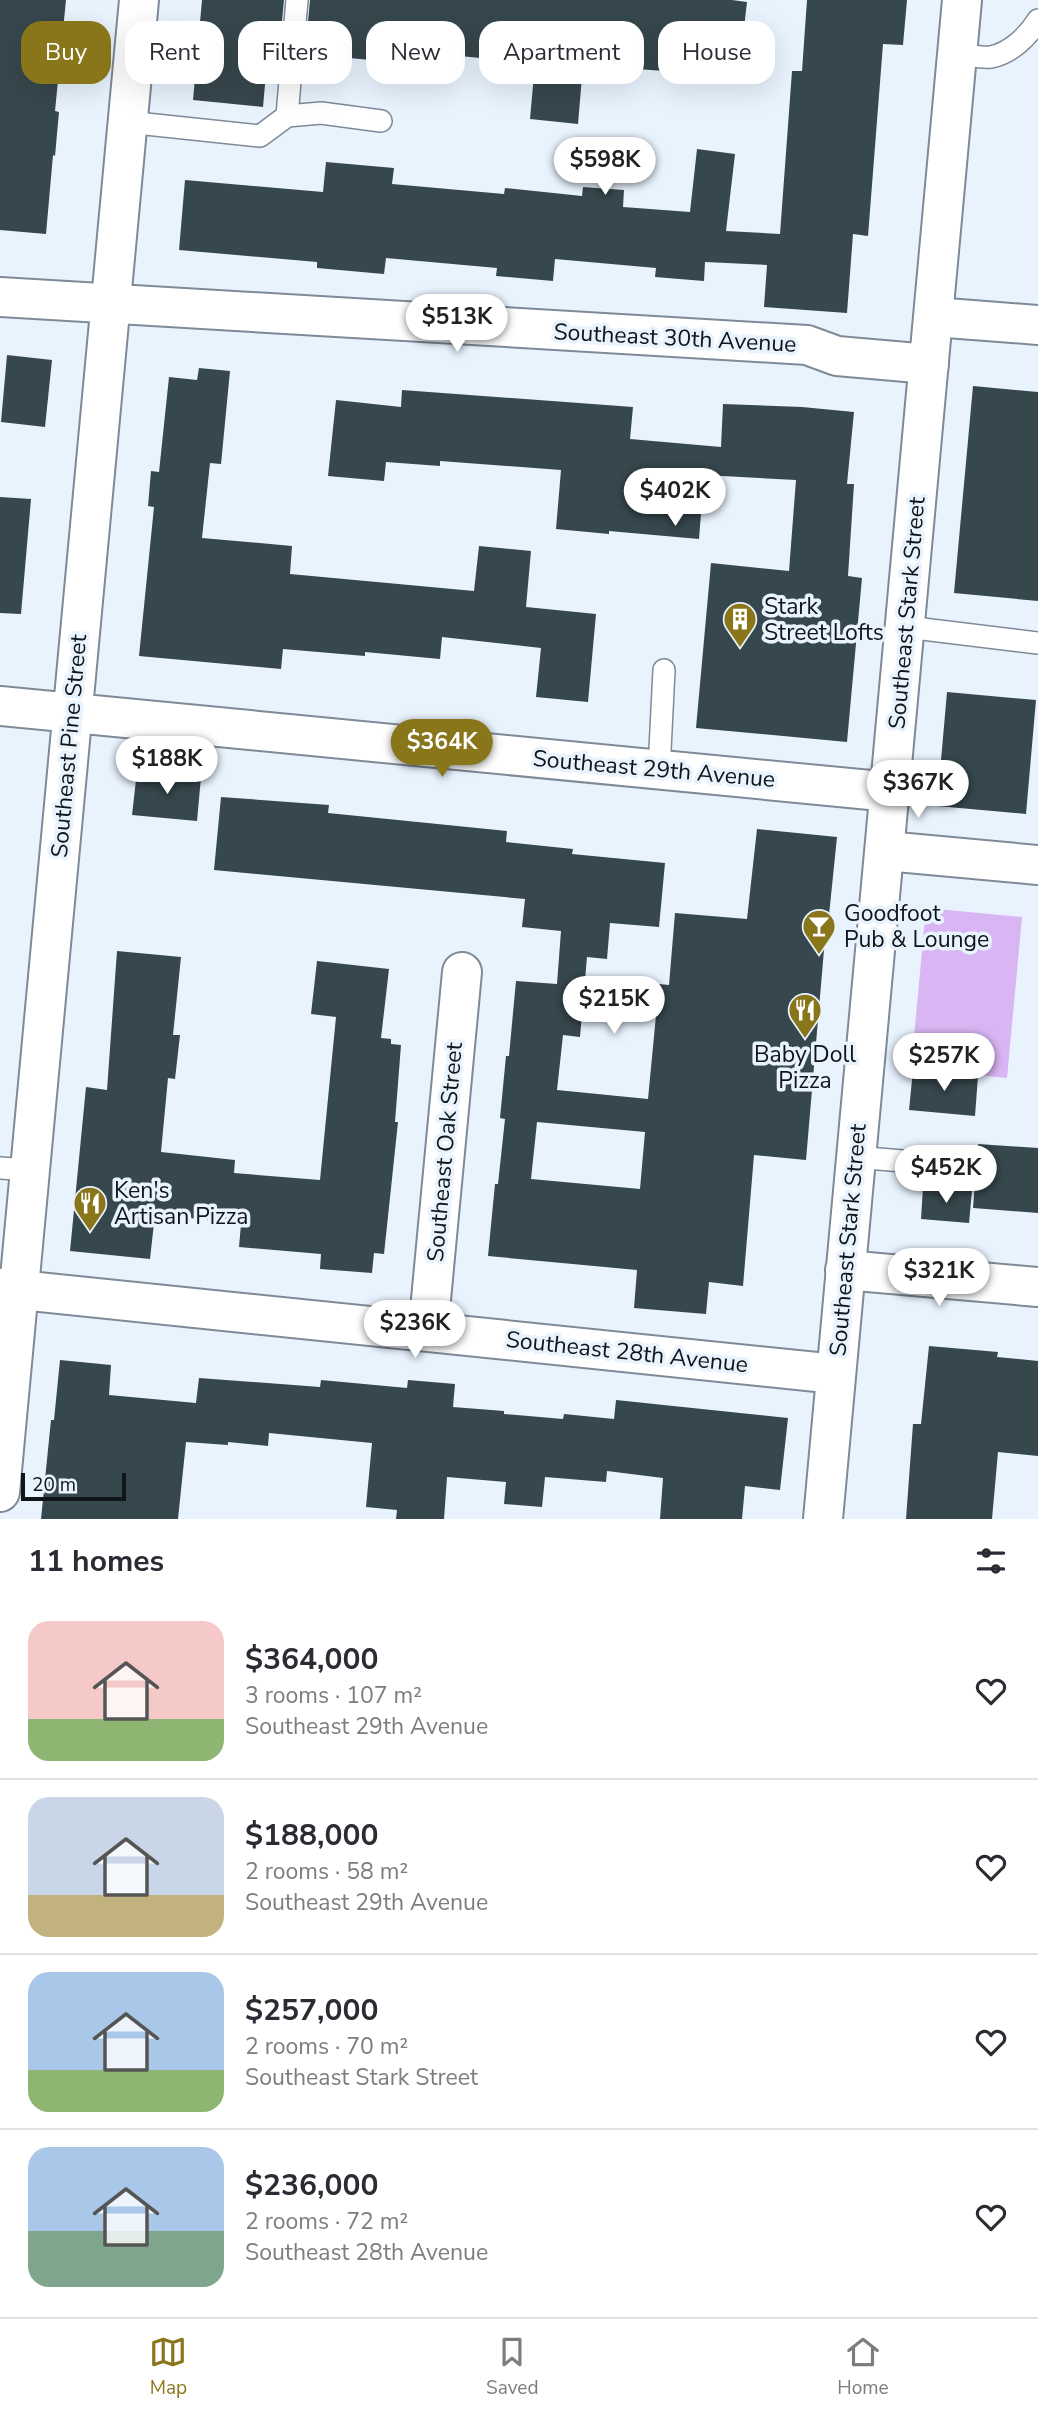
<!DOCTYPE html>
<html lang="en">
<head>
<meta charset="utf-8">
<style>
  :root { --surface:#fff; --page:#f7f7f7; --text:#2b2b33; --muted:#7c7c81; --line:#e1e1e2; --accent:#89761a }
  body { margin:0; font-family:"Nunito Sans",sans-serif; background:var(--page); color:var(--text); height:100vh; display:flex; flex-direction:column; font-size:26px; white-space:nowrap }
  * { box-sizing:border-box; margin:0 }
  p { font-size:23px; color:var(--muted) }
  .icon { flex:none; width:38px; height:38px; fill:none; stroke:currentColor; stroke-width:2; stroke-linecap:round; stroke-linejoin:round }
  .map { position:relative; height:1519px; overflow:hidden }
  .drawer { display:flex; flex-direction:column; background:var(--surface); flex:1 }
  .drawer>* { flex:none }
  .banner { position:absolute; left:21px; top:21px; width:998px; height:63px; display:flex; gap:14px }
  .scale { position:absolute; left:21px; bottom:18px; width:105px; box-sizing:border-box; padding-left:7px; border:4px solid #10151a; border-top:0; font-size:19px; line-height:24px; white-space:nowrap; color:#10151a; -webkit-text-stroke:5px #e8f3fe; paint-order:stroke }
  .price { position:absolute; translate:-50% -60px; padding:0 16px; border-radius:24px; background:#fff; color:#222; font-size:23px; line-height:46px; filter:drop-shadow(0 2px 4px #0008) }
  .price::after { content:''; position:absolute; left:50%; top:42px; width:21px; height:16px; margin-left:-10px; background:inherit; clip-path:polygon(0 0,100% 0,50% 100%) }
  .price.active { background:var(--accent); color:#fff }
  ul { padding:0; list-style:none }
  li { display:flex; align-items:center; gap:21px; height:175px; padding:0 28px }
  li+li { border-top:2px solid var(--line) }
  li span { display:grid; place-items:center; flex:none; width:196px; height:140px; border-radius:21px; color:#555 }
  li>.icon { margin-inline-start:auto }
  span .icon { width:84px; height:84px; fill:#fffc; stroke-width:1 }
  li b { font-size:30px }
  h2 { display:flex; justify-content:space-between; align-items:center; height:84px; padding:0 28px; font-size:30px }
  .tag { padding:0 24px; border-radius:21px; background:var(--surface); box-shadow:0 7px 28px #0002; font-size:24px; line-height:63px }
  .tag.active { background:var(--accent); color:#fff }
  .menu { display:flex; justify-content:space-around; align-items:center; height:98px; border-top:2px solid var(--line); background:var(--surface); font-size:19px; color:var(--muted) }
  .menu a { display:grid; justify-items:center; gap:4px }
  .menu .active { color:var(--accent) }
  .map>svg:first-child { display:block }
  .green { fill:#d9b5f4 }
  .building { fill:#36474d; fill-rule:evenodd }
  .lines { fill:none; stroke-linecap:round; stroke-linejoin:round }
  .service-casing { stroke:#7e8a97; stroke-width:24 }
  .minor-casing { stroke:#7e8a97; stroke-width:42 }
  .tertiary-casing { stroke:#7e8a97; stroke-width:42 }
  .service { stroke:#fff; stroke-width:21 }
  .minor { stroke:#fff; stroke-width:38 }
  .tertiary { stroke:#fff; stroke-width:38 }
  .labels { text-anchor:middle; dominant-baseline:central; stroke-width:7; stroke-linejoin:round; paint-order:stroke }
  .street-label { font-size:23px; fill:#10151a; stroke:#e8f3fe }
  .poi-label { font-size:23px; fill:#10151a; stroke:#e8f3fe; text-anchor:start }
</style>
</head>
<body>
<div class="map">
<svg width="1038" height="1519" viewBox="0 0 1038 1519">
  <rect width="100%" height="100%" fill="#e8f3fe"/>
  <path class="green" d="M 926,908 L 1022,917 L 1007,1078 L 911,1069 Z"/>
  <path class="building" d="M 0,0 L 66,0 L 55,111 L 59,112 L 55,156 L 53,155 L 46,234 L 0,230 Z
    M 202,0 L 284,0 L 279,52 L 268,51 L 263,107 L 193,100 Z
    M 310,0 L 732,0 L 747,2 L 738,80 L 691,73 L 583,65 L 578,124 L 530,119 L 535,63 L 416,52 L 415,64 L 305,54 Z
    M 807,0 L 907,0 L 903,45 L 883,44 L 868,236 L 853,234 L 847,313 L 764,307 L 767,265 L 705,262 L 704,281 L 655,277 L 656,268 L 555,259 L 553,281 L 496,276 L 497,268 L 386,258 L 384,274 L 317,268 L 317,262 L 179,250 L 185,180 L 323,192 L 326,162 L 394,168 L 392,184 L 504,194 L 505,188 L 582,196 L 583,187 L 624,190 L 623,207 L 690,212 L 697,149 L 735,154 L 726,231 L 780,234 L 792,71 L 802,71 Z
    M 7,355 L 52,360 L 45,427 L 1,422 Z
    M 199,368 L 230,371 L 221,464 L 210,463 L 202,538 L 292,546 L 290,574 L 474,591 L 479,546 L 531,551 L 526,607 L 596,614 L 588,702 L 536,697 L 541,648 L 442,637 L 440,659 L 365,652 L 365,656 L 283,649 L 281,669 L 139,656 L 154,507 L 148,506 L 151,471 L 159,472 L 169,377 L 197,380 Z
    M 973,386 L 1038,392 L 1038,601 L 954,593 Z
    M 402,390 L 633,407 L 630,439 L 721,447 L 723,404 L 802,407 L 854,412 L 847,484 L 854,484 L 848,576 L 862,578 L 847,742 L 696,728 L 711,563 L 789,571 L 796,480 L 704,475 L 699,539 L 609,531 L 609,534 L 556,529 L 561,470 L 440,461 L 440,466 L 386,462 L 384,481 L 328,476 L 336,400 L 401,407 Z
    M 0,497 L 31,499 L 21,614 L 0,613 Z
    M 947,692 L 1036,700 L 1026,814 L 937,806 Z
    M 137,771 L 201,777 L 197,821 L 132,815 Z
    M 221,797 L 329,805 L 328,813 L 507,831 L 506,842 L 573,849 L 572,854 L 665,863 L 659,927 L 610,923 L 607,959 L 587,957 L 580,1037 L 563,1035 L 557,1090 L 648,1099 L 659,984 L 669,985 L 675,913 L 747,919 L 757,829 L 837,837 L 829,915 L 827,915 L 806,1160 L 754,1155 L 743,1286 L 709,1282 L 706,1314 L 634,1308 L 637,1270 L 488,1256 L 495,1184 L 498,1184 L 505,1119 L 500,1118 L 506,1056 L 509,1056 L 516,981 L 557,984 L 561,931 L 522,927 L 525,899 L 214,870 ZM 537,1122 L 645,1132 L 640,1189 L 531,1179 Z
    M 117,951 L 181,957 L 173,1035 L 180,1035 L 175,1079 L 168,1078 L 161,1152 L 235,1160 L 234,1173 L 320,1180 L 336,1017 L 311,1014 L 317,961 L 389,969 L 381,1038 L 391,1039 L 391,1044 L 401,1045 L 395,1122 L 398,1122 L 384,1254 L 374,1253 L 372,1273 L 320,1269 L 321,1254 L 239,1247 L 241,1224 L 155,1214 L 150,1259 L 70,1251 L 86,1087 L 107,1090 Z
    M 913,1070 L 978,1076 L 975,1116 L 909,1110 Z
    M 978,1144 L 1038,1148 L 1038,1213 L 973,1208 Z
    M 923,1187 L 972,1191 L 969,1223 L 921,1219 Z
    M 929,1346 L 998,1352 L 997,1357 L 1038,1361 L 1038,1456 L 998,1452 L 992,1519 L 906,1519 L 913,1424 L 921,1424 Z
    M 60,1360 L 111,1365 L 109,1395 L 196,1403 L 199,1378 L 320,1387 L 321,1380 L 407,1388 L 408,1380 L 455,1384 L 453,1407 L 504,1411 L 504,1414 L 563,1419 L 564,1414 L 614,1419 L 616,1400 L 788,1418 L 780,1490 L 745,1486 L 742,1519 L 660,1519 L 663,1478 L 607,1471 L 606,1482 L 545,1477 L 542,1507 L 504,1504 L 506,1482 L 447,1477 L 444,1519 L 396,1519 L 397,1510 L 366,1507 L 372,1443 L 269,1433 L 268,1446 L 228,1442 L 228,1445 L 186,1442 L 178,1519 L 41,1519 L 51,1420 L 54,1420 Z"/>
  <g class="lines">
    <defs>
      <path id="service" d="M 958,54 C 968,55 981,58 991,57 C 1011,53 1028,36 1038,20
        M 287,116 L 297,0
        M 127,122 L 260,136 L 287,116 L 321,113 L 381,121
        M 906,627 L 1038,643
        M 659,770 L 664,670
        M 855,1157 L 950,1165
        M 0,1168 L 30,1170"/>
      <path id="minor" d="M 0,297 L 807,345 L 837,356 L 929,364
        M 0,706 L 891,792
        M 886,851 L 1038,865
        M 845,1270 L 1038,1287
        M 428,1331 L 462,972
        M 0,1492 L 139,0"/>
      <path id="tertiary" d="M 934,317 L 1038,325
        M 0,1288 L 836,1374
        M 823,1519 L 962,0"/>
    </defs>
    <use href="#service" class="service-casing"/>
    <use href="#minor" class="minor-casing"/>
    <use href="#tertiary" class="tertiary-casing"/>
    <use href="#service" class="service"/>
    <use href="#minor" class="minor"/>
    <use href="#tertiary" class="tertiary"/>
  </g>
  <defs>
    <symbol id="building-pin" viewBox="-11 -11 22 30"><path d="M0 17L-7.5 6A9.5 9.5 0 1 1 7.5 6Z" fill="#89761a" stroke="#e8f3fe"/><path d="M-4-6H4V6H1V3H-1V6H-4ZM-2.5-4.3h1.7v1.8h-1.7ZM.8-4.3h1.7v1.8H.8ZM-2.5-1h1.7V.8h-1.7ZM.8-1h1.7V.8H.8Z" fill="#fff"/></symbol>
    <symbol id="bar-pin" viewBox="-11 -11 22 30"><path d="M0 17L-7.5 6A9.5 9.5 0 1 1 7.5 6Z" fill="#89761a" stroke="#e8f3fe"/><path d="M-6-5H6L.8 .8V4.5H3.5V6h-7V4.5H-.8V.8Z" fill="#fff"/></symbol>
    <symbol id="restaurant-pin" viewBox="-11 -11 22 30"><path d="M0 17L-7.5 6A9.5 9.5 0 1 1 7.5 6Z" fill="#89761a" stroke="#e8f3fe"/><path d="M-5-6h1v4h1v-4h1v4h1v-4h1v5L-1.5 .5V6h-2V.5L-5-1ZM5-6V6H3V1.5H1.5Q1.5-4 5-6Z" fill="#fff"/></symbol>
  </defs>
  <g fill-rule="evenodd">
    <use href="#building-pin" x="721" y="600" width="38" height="52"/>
    <use href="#bar-pin" x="800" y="907" width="38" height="52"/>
    <use href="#restaurant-pin" x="786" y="991" width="38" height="52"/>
    <use href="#restaurant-pin" x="71" y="1184" width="38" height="52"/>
  </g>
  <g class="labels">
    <g class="street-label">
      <text transform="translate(675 338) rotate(3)">Southeast 30th Avenue</text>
      <text transform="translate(907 613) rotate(-85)">Southeast Stark Street</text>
      <text transform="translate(69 746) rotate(-85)">Southeast Pine Street</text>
      <text transform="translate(654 769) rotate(5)">Southeast 29th Avenue</text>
      <text transform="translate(445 1152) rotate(-85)">Southeast Oak Street</text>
      <text transform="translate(848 1240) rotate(-85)">Southeast Stark Street</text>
      <text transform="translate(627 1352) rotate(6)">Southeast 28th Avenue</text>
    </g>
    <g class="poi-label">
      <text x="764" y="606">Stark<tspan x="764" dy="26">Street Lofts</tspan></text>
      <text x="844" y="913">Goodfoot<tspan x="844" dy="26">Pub &amp; Lounge</tspan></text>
      <text x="805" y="1054" text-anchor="middle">Baby Doll<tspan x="805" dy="26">Pizza</tspan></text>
      <text x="114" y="1190">Ken's<tspan x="114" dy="26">Artisan Pizza</tspan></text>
    </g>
  </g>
</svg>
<div class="scale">20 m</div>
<b class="price" style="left:605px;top:197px">$598K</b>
<b class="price" style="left:457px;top:354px">$513K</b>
<b class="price" style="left:675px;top:528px">$402K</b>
<b class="price active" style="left:442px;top:779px">$364K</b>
<b class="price" style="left:167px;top:796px">$188K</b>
<b class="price" style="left:918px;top:820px">$367K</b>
<b class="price" style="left:614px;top:1036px">$215K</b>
<b class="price" style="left:944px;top:1093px">$257K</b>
<b class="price" style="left:946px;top:1205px">$452K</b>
<b class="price" style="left:939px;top:1308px">$321K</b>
<b class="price" style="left:415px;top:1360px">$236K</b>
<div class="banner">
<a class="tag active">Buy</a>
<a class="tag">Rent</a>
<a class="tag">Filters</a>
<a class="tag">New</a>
<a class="tag">Apartment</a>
<a class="tag">House</a>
</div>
</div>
<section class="drawer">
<h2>11 homes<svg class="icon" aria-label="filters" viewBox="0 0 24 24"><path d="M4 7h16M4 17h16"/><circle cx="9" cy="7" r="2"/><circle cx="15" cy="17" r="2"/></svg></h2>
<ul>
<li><span style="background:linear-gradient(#f6c9c9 70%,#8fb573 0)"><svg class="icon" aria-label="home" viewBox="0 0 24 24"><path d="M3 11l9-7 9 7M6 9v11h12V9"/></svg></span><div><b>$364,000</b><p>3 rooms · 107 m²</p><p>Southeast 29th Avenue</p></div><svg class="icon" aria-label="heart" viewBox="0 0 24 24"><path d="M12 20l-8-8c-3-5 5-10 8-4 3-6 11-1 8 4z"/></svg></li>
<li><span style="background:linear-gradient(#c9d6e8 70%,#c2b280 0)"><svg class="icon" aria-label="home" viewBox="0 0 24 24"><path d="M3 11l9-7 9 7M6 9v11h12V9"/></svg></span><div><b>$188,000</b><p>2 rooms · 58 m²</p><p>Southeast 29th Avenue</p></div><svg class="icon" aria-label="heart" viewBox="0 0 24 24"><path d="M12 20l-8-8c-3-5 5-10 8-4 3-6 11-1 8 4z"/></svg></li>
<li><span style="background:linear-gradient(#a9c7e8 70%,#8fb573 0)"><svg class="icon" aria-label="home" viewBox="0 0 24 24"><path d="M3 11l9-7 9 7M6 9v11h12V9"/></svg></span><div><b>$257,000</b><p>2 rooms · 70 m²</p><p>Southeast Stark Street</p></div><svg class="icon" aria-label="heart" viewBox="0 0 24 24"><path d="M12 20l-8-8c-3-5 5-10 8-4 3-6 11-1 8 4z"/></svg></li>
<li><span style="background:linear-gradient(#a9c7e8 60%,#7fa58c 0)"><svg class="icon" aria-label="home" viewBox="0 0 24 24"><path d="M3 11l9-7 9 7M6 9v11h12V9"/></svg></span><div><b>$236,000</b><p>2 rooms · 72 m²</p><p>Southeast 28th Avenue</p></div><svg class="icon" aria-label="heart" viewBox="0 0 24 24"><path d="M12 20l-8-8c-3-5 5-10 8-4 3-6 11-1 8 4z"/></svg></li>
</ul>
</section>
<nav class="menu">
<a class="active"><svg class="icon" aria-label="map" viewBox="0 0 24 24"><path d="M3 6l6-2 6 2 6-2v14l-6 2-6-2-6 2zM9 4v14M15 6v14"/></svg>Map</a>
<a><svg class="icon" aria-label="saved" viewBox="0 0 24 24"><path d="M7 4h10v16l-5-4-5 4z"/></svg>Saved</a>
<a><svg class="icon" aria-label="home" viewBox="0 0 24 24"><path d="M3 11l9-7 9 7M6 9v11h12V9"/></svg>Home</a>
</nav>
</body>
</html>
